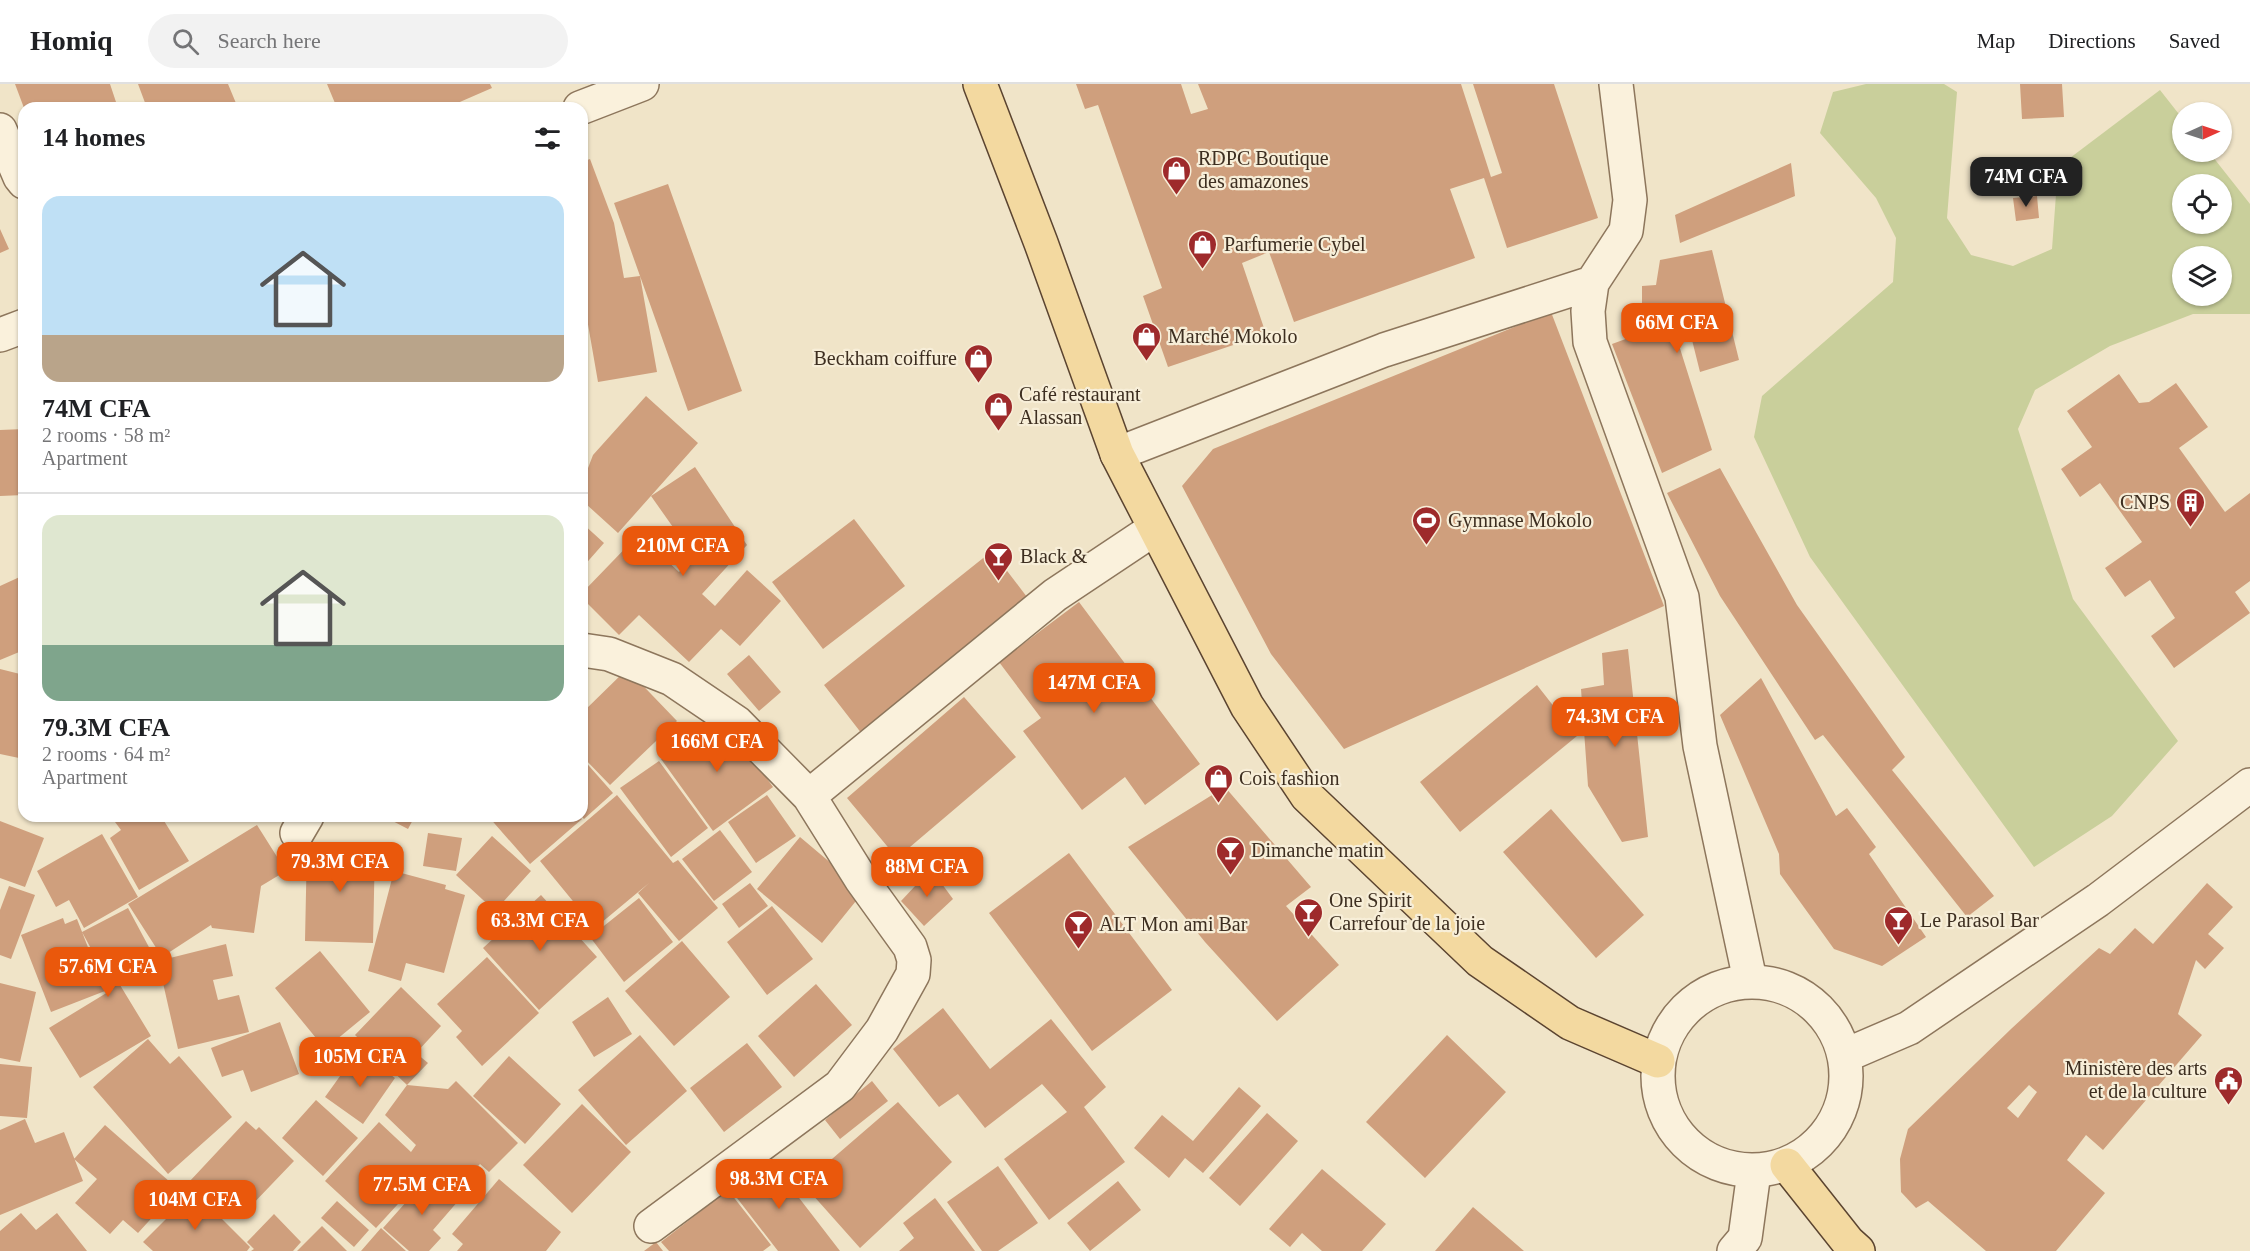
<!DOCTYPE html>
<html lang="en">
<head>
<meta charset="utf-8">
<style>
  :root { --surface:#fff; --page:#f2f2f2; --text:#202124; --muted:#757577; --line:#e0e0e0; --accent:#ea580c }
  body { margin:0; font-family:"Times New Roman",serif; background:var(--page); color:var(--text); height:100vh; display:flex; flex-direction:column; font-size:22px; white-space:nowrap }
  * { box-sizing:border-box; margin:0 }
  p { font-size:20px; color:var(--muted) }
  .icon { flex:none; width:33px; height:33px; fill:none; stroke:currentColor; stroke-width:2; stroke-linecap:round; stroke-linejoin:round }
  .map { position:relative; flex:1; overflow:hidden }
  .side { position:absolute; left:18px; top:18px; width:570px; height:720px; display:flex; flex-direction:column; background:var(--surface); border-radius:18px; box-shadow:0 2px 4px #0004 }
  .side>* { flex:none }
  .needle { width:39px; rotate:87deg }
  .tools { position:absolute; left:2172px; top:18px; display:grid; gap:12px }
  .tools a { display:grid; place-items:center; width:60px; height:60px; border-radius:50%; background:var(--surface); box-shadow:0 2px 4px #0004; font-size:30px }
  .price { position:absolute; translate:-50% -51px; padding:0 14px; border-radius:12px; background:var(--accent); color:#fff; font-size:20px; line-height:39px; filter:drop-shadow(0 2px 3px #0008) }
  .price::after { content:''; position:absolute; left:50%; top:36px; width:18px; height:14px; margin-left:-9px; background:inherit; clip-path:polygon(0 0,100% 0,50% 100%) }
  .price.selected { background:#222; color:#fff }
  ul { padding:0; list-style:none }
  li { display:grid; align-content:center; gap:12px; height:318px; padding:0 24px }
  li+li { border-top:2px solid var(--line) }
  li span { display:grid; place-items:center; height:186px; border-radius:18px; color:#555 }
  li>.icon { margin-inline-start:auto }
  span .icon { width:108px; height:108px; fill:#fffc; stroke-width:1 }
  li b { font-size:26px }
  h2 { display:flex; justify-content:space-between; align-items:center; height:72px; padding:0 24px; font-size:26px }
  header { display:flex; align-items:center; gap:36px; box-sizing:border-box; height:84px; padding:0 30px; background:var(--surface); border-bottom:2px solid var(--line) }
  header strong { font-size:28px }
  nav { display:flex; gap:33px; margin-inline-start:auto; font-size:21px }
  .search { width:420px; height:54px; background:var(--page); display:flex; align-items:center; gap:15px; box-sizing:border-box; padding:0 21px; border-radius:33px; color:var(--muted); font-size:22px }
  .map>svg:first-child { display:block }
  .green { fill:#c9cf9b; fill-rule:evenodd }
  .building { fill:#cf9f7d; fill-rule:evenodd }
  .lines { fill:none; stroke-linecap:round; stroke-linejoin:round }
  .minor-casing { stroke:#8d765c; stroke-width:36 }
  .tertiary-casing { stroke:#8d765c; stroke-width:36 }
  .primary-casing { stroke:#5b4430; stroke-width:36 }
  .minor { stroke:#faf1dc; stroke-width:33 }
  .tertiary { stroke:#faf1dc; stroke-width:33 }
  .primary { stroke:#f3d9a0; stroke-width:33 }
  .labels { text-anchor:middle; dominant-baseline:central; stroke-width:4.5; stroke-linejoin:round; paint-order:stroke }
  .poi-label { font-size:20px; fill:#3d2e20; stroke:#f7eed8; text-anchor:start }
</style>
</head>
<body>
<header>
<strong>Homiq</strong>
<div class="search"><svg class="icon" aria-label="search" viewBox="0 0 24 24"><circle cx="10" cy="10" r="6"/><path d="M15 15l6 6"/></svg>Search here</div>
<nav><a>Map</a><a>Directions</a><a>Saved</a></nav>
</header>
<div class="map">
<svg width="2250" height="1167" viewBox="0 0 2250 1167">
  <rect width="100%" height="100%" fill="#f0e4c8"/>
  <path class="green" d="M 1866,0 L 1944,0 L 1957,8 L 1947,134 L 1971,171 L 2013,182 L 2052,165 L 2058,83 L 2160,6 L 2182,34 L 2182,68 L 2209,68 L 2250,120 L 2250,230 L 2193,230 L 2110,262 L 2035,306 L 2018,345 L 2073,515 L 2178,657 L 2112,732 L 2034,783 L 1810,473 L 1754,353 L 1762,312 L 1893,198 L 1896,154 L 1876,114 L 1820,49 L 1833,8 ZM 2182,100 L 2222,100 L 2222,140 L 2182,140 ZM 2182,172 L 2222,172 L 2222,212 L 2182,212 Z"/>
  <path class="building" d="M 15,0 L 110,0 L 118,24 L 24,24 Z
    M 138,0 L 228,0 L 238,24 L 147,24 Z
    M 327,0 L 490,0 L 492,4 L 446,24 L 337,24 Z
    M 1076,0 L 1181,0 L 1191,30 L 1208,25 L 1198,0 L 1461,0 L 1491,93 L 1502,89 L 1473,0 L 1554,0 L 1598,134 L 1507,164 L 1484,94 L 1450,105 L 1475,174 L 1294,238 L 1269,168 L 1242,179 L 1266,250 L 1168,283 L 1143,212 L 1162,204 L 1098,21 L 1085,25 Z
    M 2020,0 L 2062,0 L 2064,33 L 2022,35 Z
    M 590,75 L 614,139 L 624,194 L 640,192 L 614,119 L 668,100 L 742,307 L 688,327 L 640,192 L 657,288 L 598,298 L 582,206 L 582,78 Z
    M 1791,79 L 1795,112 L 1680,159 L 1675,131 Z
    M 2037,112 L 2039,134 L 2016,137 L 2013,114 Z
    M 0,145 L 9,165 L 0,169 Z
    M 1712,166 L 1739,276 L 1700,288 L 1691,252 L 1677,255 L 1712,366 L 1662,389 L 1612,260 L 1642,249 L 1642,202 L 1656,201 L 1660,176 Z
    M 1551,228 L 1664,522 L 1344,665 L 1271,570 L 1182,402 L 1213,365 Z
    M 2119,290 L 2139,319 L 2149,318 L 2176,299 L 2208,343 L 2179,364 L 2225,428 L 2250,409 L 2250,497 L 2235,508 L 2250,529 L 2174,584 L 2151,552 L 2175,534 L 2150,496 L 2125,513 L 2105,484 L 2142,458 L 2100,399 L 2080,413 L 2061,385 L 2092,363 L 2067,327 Z
    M 646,312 L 698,359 L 618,449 L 586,420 L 585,392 L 593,371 Z
    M 24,345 L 24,411 L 0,412 L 0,346 Z
    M 695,383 L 747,461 L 702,510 L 715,522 L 747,486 L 781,517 L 740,562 L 721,545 L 689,578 L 639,531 L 619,551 L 582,514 L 582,509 L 639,450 L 679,488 L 705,458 L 687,463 L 651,412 Z
    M 1720,384 L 1797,521 L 1905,673 L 1892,686 L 1994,812 L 1967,833 L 1823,651 L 1815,656 L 1720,512 L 1667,409 Z
    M 854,435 L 905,502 L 823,565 L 772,498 Z
    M 582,439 L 604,459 L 582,484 Z
    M 992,467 L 1030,517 L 862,650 L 824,601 Z
    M 24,491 L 24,566 L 0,576 L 0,502 Z
    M 1079,518 L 1200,680 L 1145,721 L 1125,693 L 1082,726 L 1023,647 L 1041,634 L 999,578 Z
    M 1628,565 L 1648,753 L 1622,758 L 1588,702 L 1581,605 L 1604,601 L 1602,569 Z
    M 749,571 L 781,608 L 759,627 L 727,590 Z
    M 0,585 L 24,591 L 24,655 L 19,674 L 0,670 Z
    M 627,585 L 677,637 L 610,701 L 582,672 L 582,629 Z
    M 1761,594 L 1836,732 L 1847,724 L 1876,763 L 1869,770 L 1926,853 L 1882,882 L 1834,865 L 1780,790 L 1779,770 L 1720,631 Z
    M 1537,601 L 1577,652 L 1460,748 L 1420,698 Z
    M 964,613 L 1016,673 L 897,774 L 847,714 Z
    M 721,631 L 773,703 L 713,747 L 661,675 Z
    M 582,674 L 613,709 L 584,735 L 582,733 Z
    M 659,677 L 708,744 L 671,773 L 620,704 Z
    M 1225,703 L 1311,803 L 1286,822 L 1339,881 L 1277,937 L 1205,858 L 1128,763 Z
    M 617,711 L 673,779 L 678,776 L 718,824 L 679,857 L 638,809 L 649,799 L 595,844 L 540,777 Z
    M 767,711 L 796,752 L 756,779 L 728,738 Z
    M 1551,725 L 1644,831 L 1596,874 L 1503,768 Z
    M 125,732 L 161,732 L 189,777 L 139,806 L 110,754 L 121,746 L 115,738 Z
    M 383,732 L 415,732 L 408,745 Z
    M 488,732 L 579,732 L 582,735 L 530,780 Z
    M 0,737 L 44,754 L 25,803 L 0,794 Z
    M 257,741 L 286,787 L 261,802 L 254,849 L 212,844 L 211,841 L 162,873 L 128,820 Z
    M 720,746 L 752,788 L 714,817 L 682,775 Z
    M 428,749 L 462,754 L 456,787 L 423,782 Z
    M 102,750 L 138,813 L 84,844 L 69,816 L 56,823 L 37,787 Z
    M 492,752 L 531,787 L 495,827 L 456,791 Z
    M 800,753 L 864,807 L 822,859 L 757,805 Z
    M 307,760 L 375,761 L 373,859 L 305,857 Z
    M 1069,769 L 1172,906 L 1092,967 L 989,829 Z
    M 931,785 L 953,815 L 924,842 L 901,817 Z
    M 394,787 L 446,801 L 445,805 L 465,811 L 444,889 L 406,879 L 401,897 L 368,887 Z
    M 750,799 L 768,822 L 739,844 L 722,820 Z
    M 2207,799 L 2233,823 L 2208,850 L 2224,864 L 2205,885 L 2196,876 L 2178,930 L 2202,951 L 2103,1066 L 2086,1051 L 2067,1076 L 2105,1109 L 2056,1167 L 1986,1167 L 1928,1117 L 1916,1124 L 1901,1108 L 1900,1075 L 1908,1045 L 2011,945 L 2099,864 L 2110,870 L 2135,844 L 2153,860 ZM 2029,1001 L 2037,1008 L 2018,1034 L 2007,1024 Z
    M 9,802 L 35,811 L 11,875 L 0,871 L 0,826 Z
    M 541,811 L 597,873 L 539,926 L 483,864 Z
    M 639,814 L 673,858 L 624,898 L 590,853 Z
    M 772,822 L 813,875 L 767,911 L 727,858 Z
    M 128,824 L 158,880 L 120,901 L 151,952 L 80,994 L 49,944 L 113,905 L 82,848 Z
    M 63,834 L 65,840 L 77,835 L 105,907 L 51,928 L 21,851 Z
    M 682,857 L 730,913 L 674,962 L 625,907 Z
    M 226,860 L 233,892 L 213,896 L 218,916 L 239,911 L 249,948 L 178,965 L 158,877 Z
    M 320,867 L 370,928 L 325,965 L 275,904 Z
    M 487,873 L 539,929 L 482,982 L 456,953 L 462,947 L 437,920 Z
    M 0,899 L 36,908 L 20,978 L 0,974 Z
    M 816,900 L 852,941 L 794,993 L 758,952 Z
    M 401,903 L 441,942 L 416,969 L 428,979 L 407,1001 L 448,1005 L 456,997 L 518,1059 L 489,1088 L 480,1080 L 455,1108 L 430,1085 L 376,1144 L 325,1097 L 379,1038 L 411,1068 L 416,1061 L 385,1031 L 407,1001 L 355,951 Z
    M 608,913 L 632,950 L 594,973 L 572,938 Z
    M 943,924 L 990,985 L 1051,935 L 1106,1003 L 1084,1023 L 1125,1078 L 1049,1136 L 1004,1075 L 1067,1028 L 1042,1000 L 985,1044 L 958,1010 L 939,1023 L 893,965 Z
    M 280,938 L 299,990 L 251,1008 L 243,986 L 222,993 L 211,964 Z
    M 640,951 L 687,1007 L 626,1061 L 578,1006 Z
    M 1447,951 L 1506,1008 L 1425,1094 L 1366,1038 Z
    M 148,955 L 170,980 L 179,972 L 232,1033 L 168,1090 L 93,1003 Z
    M 747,959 L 782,1003 L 724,1048 L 690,1004 Z
    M 358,967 L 395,994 L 363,1040 L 325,1013 Z
    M 509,972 L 561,1020 L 525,1060 L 473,1012 Z
    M 0,980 L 32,983 L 27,1034 L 0,1032 Z
    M 872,997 L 888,1017 L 840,1055 L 825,1036 Z
    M 1239,1003 L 1261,1022 L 1203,1089 L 1185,1074 L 1169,1094 L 1134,1064 L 1162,1031 L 1193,1057 Z
    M 316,1016 L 358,1054 L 323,1092 L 282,1054 Z
    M 898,1018 L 952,1078 L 860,1164 L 803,1100 Z
    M 582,1020 L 631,1068 L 572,1129 L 523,1081 Z
    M 1267,1029 L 1298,1057 L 1240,1122 L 1209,1094 Z
    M 25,1035 L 35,1059 L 64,1048 L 83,1097 L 0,1131 L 0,1046 Z
    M 246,1037 L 256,1046 L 259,1043 L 294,1077 L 248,1125 L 228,1106 L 213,1121 L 189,1098 Z
    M 105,1041 L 178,1105 L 138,1149 L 123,1136 L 110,1150 L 75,1119 L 97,1095 L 74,1075 Z
    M 766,1071 L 840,1167 L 778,1167 L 727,1101 Z
    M 998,1082 L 1038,1139 L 998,1167 L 982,1167 L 947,1118 Z
    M 1322,1085 L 1386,1140 L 1362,1167 L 1322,1167 L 1302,1149 L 1290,1163 L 1269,1145 Z
    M 431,1090 L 459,1116 L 433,1146 L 441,1154 L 429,1167 L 409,1167 L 383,1144 Z
    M 499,1095 L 561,1148 L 546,1167 L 457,1167 L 463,1160 L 452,1150 Z
    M 1118,1097 L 1141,1126 L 1090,1167 L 1067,1139 Z
    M 728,1106 L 771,1161 L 763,1167 L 669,1167 L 661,1158 Z
    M 194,1107 L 250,1163 L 247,1167 L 153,1167 L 143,1158 Z
    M 935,1114 L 975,1167 L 899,1167 L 914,1154 L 903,1139 Z
    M 337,1117 L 369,1146 L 354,1163 L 321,1134 Z
    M 1473,1123 L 1524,1167 L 1435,1167 Z
    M 21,1129 L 36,1146 L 57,1129 L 87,1167 L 0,1167 L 0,1147 Z
    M 274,1130 L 301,1158 L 293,1167 L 251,1167 L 254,1165 L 247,1158 Z
    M 322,1142 L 347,1167 L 297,1167 Z
    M 381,1144 L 406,1167 L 361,1167 Z
    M 656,1158 L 663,1167 L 644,1167 Z"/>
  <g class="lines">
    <defs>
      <path id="minor" d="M 1616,0 L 1630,116 L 1626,147 L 1592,199 L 1588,227 L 1590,258 L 1682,513 L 1700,662 L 1750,896
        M 580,24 L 642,0
        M 0,46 L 20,93 L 24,98
        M 0,251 L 24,242
        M 1117,370 L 1384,266 L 1592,199
        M 582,566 L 609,570 L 672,595 L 737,639 L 809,712 L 861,795 L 910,863 L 914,876 L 913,890 L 882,946 L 840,1002 L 651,1142
        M 809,712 L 1055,511 L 1154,445
        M 297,749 L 307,732
        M 1734,1167 L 1745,1154 L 1754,1088"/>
      <path id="tertiary" d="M1658 992a94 94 0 1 1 188 0a94 94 0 1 1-188 0Z
        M 1844,972 L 1909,944 L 2098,816 L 2250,701"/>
      <path id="primary" d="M 980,0 L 1041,159 L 1117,370 L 1247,622 L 1307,712 L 1480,877 L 1570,939 L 1658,977
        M 1787,1081 L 1848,1158 L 1858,1167"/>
    </defs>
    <use href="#minor" class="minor-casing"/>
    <use href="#tertiary" class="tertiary-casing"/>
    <use href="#primary" class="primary-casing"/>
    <use href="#minor" class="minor"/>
    <use href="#tertiary" class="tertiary"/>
    <use href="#primary" class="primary"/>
  </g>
  <defs>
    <symbol id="shop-pin" viewBox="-11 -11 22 30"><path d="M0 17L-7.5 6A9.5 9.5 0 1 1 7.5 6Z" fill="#9e2a2b" stroke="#f7eed8"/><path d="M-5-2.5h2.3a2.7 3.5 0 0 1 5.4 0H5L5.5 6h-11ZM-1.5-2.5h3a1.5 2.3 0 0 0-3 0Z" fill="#fff"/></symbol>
    <symbol id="building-pin" viewBox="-11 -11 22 30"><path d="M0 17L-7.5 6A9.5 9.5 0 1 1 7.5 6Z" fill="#9e2a2b" stroke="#f7eed8"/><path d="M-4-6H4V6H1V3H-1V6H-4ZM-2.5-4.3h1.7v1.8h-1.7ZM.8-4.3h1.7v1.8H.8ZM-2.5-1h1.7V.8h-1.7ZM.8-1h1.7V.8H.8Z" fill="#fff"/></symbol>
    <symbol id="stadium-pin" viewBox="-11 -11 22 30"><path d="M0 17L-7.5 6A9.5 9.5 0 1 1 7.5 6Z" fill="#9e2a2b" stroke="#f7eed8"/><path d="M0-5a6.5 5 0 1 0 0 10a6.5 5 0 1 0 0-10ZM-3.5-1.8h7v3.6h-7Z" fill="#fff"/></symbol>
    <symbol id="bar-pin" viewBox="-11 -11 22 30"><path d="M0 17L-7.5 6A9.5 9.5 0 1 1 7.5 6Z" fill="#9e2a2b" stroke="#f7eed8"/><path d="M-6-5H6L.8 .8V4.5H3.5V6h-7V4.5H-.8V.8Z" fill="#fff"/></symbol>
    <symbol id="civic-pin" viewBox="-11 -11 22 30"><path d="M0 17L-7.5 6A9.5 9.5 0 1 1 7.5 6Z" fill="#9e2a2b" stroke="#f7eed8"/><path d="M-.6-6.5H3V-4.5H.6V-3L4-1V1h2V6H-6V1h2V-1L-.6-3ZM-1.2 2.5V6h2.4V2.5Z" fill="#fff"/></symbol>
  </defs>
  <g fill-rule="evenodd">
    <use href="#shop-pin" x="1160" y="70" width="33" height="45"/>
    <use href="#shop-pin" x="1186" y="144" width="33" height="45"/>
    <use href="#shop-pin" x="1130" y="236" width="33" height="45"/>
    <use href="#shop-pin" x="962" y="258" width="33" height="45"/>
    <use href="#shop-pin" x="982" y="306" width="33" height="45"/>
    <use href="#building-pin" x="2174" y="402" width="33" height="45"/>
    <use href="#stadium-pin" x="1410" y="420" width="33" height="45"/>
    <use href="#bar-pin" x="982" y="456" width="33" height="45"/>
    <use href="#shop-pin" x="1202" y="678" width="33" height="45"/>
    <use href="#bar-pin" x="1214" y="750" width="33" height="45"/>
    <use href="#bar-pin" x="1292" y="812" width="33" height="45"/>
    <use href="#bar-pin" x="1882" y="820" width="33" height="45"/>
    <use href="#bar-pin" x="1062" y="824" width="33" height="45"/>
    <use href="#civic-pin" x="2212" y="980" width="33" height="45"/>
  </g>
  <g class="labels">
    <g class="poi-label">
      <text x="1198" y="74">RDPC Boutique<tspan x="1198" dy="23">des amazones</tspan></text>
      <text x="1224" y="160">Parfumerie Cybel</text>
      <text x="1168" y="252">Marché Mokolo</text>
      <text x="957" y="274" text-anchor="end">Beckham coiffure</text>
      <text x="1019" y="310">Café restaurant<tspan x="1019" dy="23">Alassan</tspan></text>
      <text x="2170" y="418" text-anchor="end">CNPS</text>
      <text x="1448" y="436">Gymnase Mokolo</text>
      <text x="1020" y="472">Black &amp;</text>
      <text x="1239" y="694">Cois fashion</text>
      <text x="1251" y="766">Dimanche matin</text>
      <text x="1329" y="816">One Spirit<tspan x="1329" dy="23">Carrefour de la joie</tspan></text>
      <text x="1920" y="836">Le Parasol Bar</text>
      <text x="1099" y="840">ALT Mon ami Bar</text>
      <text x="2207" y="984" text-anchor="end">Ministère des arts<tspan x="2207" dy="23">et de la culture</tspan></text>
    </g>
  </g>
</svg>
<div class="tools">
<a><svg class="needle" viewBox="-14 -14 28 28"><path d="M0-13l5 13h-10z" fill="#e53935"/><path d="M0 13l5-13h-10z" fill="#757577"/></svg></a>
<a><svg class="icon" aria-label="locate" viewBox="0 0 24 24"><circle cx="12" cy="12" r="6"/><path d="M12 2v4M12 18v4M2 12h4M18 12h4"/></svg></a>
<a><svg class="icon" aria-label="layers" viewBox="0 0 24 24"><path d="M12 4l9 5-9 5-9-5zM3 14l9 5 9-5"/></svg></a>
</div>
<b class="price selected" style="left:2026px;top:124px">74M CFA</b>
<b class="price" style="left:1677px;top:270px">66M CFA</b>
<b class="price" style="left:683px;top:493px">210M CFA</b>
<b class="price" style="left:1094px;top:630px">147M CFA</b>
<b class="price" style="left:1615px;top:664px">74.3M CFA</b>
<b class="price" style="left:717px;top:689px">166M CFA</b>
<b class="price" style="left:340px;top:809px">79.3M CFA</b>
<b class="price" style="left:927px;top:814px">88M CFA</b>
<b class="price" style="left:540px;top:868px">63.3M CFA</b>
<b class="price" style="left:108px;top:914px">57.6M CFA</b>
<b class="price" style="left:360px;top:1004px">105M CFA</b>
<b class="price" style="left:779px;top:1126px">98.3M CFA</b>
<b class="price" style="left:422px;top:1132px">77.5M CFA</b>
<b class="price" style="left:195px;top:1147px">104M CFA</b>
<section class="side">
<h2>14 homes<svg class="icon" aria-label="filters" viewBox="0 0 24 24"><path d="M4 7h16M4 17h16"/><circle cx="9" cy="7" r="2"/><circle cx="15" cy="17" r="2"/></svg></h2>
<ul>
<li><span style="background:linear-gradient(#bfe0f5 75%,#b9a48a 0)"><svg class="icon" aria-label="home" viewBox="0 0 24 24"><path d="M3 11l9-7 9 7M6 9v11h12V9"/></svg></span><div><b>74M CFA</b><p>2 rooms · 58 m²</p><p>Apartment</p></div></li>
<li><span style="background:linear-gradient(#dfe7d0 70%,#7fa58c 0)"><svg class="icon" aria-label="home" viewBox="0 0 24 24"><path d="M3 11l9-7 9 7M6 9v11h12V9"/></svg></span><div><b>79.3M CFA</b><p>2 rooms · 64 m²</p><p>Apartment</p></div></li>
</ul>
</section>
</div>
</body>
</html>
